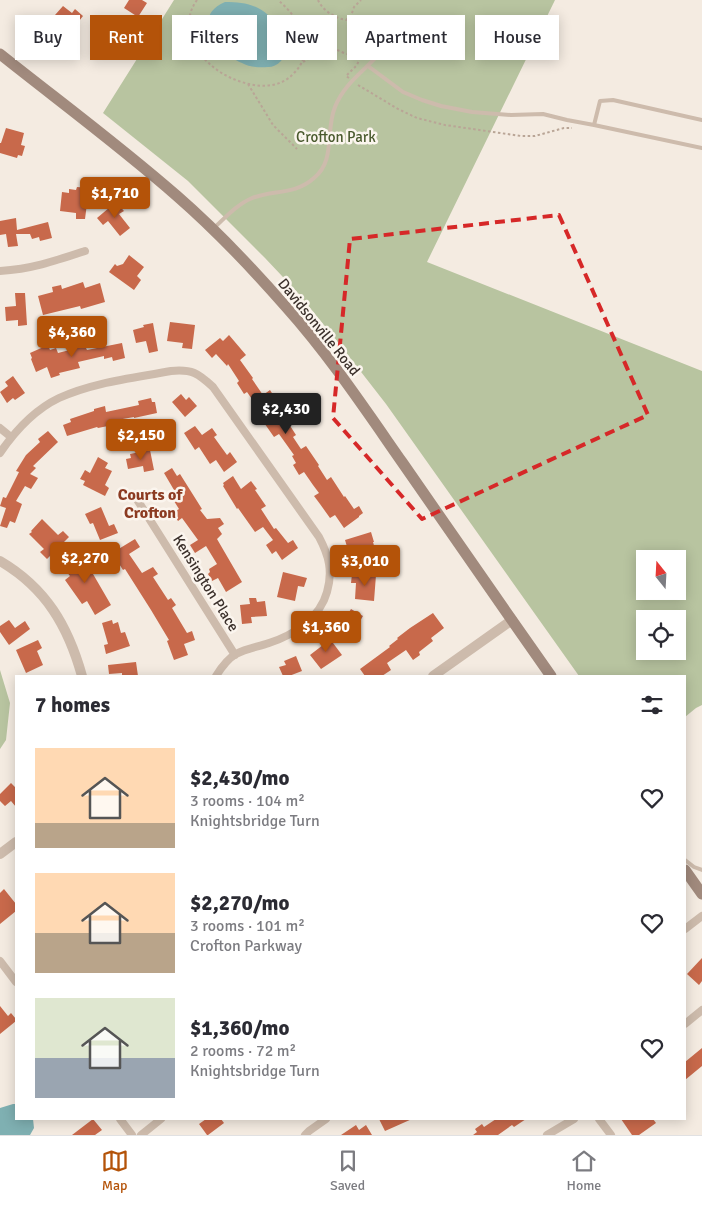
<!DOCTYPE html>
<html lang="en">
<head>
<meta charset="utf-8">
<style>
  :root { --surface:#fff; --page:#f7f7f7; --text:#2b2b33; --muted:#7c7c81; --line:#e1e1e2; --accent:#b45309 }
  body { margin:0; font-family:Signika,sans-serif; background:var(--page); color:var(--text); height:100vh; display:flex; flex-direction:column; font-size:19px; white-space:nowrap }
  * { box-sizing:border-box; margin:0 }
  p { font-size:16px; color:var(--muted) }
  .icon { flex:none; width:28px; height:28px; fill:none; stroke:currentColor; stroke-width:2; stroke-linecap:round; stroke-linejoin:round }
  .map { position:relative; flex:1; overflow:hidden }
  .panel { position:absolute; left:15px; top:675px; width:671px; height:445px; display:flex; flex-direction:column; background:var(--surface); border-radius:0px; box-shadow:0 2px 12px #0003 }
  .panel>* { flex:none }
  .top-card { position:absolute; left:15px; top:15px; width:672px; height:45px; display:flex; gap:10px }
  .needle { width:32px; rotate:342deg }
  .tools { position:absolute; left:636px; top:550px; display:grid; gap:10px }
  .tools a { display:grid; place-items:center; width:50px; height:50px; border-radius:0px; background:var(--surface); box-shadow:0 2px 12px #0003; font-size:25px }
  .price { position:absolute; translate:-50% -42px; padding:0 11px; border-radius:5px; background:var(--accent); color:#fff; font-size:16px; line-height:32px; filter:drop-shadow(0 1px 2px #0008) }
  .price::after { content:''; position:absolute; left:50%; top:30px; width:15px; height:11px; margin-left:-8px; background:inherit; clip-path:polygon(0 0,100% 0,50% 100%) }
  .price.current { background:#222; color:#fff }
  ul { padding:0; list-style:none }
  li { display:flex; align-items:center; gap:15px; height:125px; padding:0 20px }
  li span { display:grid; place-items:center; flex:none; width:140px; height:100px; border-radius:0px; color:#555 }
  li>.icon { margin-inline-start:auto }
  span .icon { width:60px; height:60px; fill:#fffc; stroke-width:1 }
  li b { font-size:21px }
  h2 { display:flex; justify-content:space-between; align-items:center; height:60px; padding:0 20px; font-size:21px }
  .pill { padding:0 18px; border-radius:0px; background:var(--surface); box-shadow:0 2px 12px #0003; font-size:18px; line-height:45px }
  .pill.current { background:var(--accent); color:#fff }
  .tab-bar { display:flex; justify-content:space-around; align-items:center; height:70px; border-top:1px solid var(--line); background:var(--surface); font-size:14px; color:var(--muted) }
  .tab-bar a { display:grid; justify-items:center; gap:2px }
  .tab-bar .current { color:var(--accent) }
  .map>svg:first-child { display:block }
  .green { fill:#b8c4a0; fill-rule:evenodd }
  .water { fill:#7fb0b2 }
  .building { fill:#c8694b }
  .lines { fill:none; stroke-linecap:round; stroke-linejoin:round }
  .path { stroke:#b9a596; stroke-width:2; stroke-dasharray:2.5 2.5; stroke-linecap:butt }
  .service { stroke:#cdbbac; stroke-width:4 }
  .minor { stroke:#cdbbac; stroke-width:8 }
  .tertiary { stroke:#cdbbac; stroke-width:10 }
  .secondary { stroke:#a18a7d; stroke-width:11 }
  .marked { fill:none; stroke:#d62828; stroke-width:4; stroke-dasharray:10 6; stroke-linejoin:round }
  .labels { text-anchor:middle; dominant-baseline:central; stroke-width:5; stroke-linejoin:round; paint-order:stroke }
  .park-label { font-size:15px; fill:#4a5a2e; stroke:#fbf5ee }
  .street-label { font-size:15px; fill:#3b302b; stroke:#fbf5ee }
  .neighbourhood-label { font-size:16px; font-weight:bold; fill:#8c3b22; stroke:#fbf5ee }
</style>
</head>
<body>
<div class="map">
<svg width="702" height="1135" viewBox="0 0 702 1135">
  <rect width="100%" height="100%" fill="#f4ebe1"/>
  <path class="green" d="M 174,0 L 555,0 L 427,262 L 702,371 L 702,705 L 696,708 L 685,717 L 685,676 L 579,676 L 386,404 L 337,341 L 298,293 L 265,258 L 188,181 L 103,113 ZM 645,559 L 678,559 L 678,591 L 645,591 ZM 645,619 L 678,619 L 678,651 L 645,651 Z
    M 0,670 L 10,703 L 6,740 L 0,749 Z"/>
  <path class="water" d="M 225,2 C 237,2 248,3 258,8 C 274,16 296,44 281,61 C 277,65 273,67 268,67 C 259,68 249,67 242,63 C 218,53 189,17 225,2 Z
    M 13,1104 L 16,1104 L 16,1119 L 33,1119 L 34,1128 L 30,1135 L 0,1135 L 0,1108 Z"/>
  <path class="building" d="M 129,0 L 142,0 L 147,3 L 138,17 L 124,8 Z
    M 63,6 L 72,13 L 75,9 L 83,16 L 72,30 L 55,15 Z
    M 96,29 L 104,29 L 104,32 L 119,32 L 120,51 L 110,52 L 110,46 L 92,47 L 91,33 L 96,33 Z
    M 6,128 L 24,133 L 21,145 L 25,146 L 22,156 L 18,155 L 17,158 L 0,153 L 0,143 L 1,143 Z
    M 77,187 L 89,188 L 85,219 L 76,219 L 76,213 L 60,211 L 62,192 L 69,193 L 69,189 L 76,190 Z
    M 116,202 L 124,211 L 119,214 L 130,228 L 120,236 L 108,221 L 103,225 L 97,218 Z
    M 16,218 L 17,230 L 48,222 L 52,238 L 40,241 L 39,237 L 32,239 L 30,234 L 16,234 L 18,246 L 8,247 L 6,234 L 0,235 L 0,221 Z
    M 129,255 L 144,267 L 137,276 L 141,280 L 134,290 L 109,272 L 115,264 L 117,266 L 123,264 Z
    M 83,282 L 85,288 L 100,283 L 105,302 L 81,309 L 80,306 L 43,315 L 38,296 L 53,292 L 52,287 L 61,285 L 62,289 Z
    M 15,293 L 25,293 L 27,325 L 18,326 L 18,320 L 6,321 L 5,307 L 16,306 Z
    M 170,322 L 195,325 L 192,349 L 182,348 L 183,343 L 167,341 Z
    M 153,323 L 158,351 L 149,353 L 146,341 L 136,343 L 133,330 L 144,327 L 143,325 Z
    M 229,335 L 246,355 L 240,360 L 253,378 L 252,379 L 263,395 L 270,390 L 275,398 L 268,402 L 281,421 L 285,418 L 296,435 L 293,437 L 301,449 L 306,446 L 319,465 L 318,466 L 327,480 L 331,477 L 344,497 L 345,496 L 354,509 L 359,506 L 363,513 L 359,516 L 359,517 L 344,528 L 335,515 L 330,518 L 320,504 L 314,496 L 319,493 L 313,485 L 304,472 L 299,475 L 293,465 L 296,463 L 292,456 L 294,455 L 279,434 L 274,437 L 255,410 L 258,408 L 247,392 L 244,394 L 237,383 L 239,381 L 228,364 L 227,366 L 216,354 L 212,358 L 205,350 L 220,338 L 223,341 Z
    M 122,343 L 125,358 L 113,361 L 112,357 L 104,359 L 104,356 L 78,362 L 80,368 L 59,373 L 60,375 L 51,378 L 47,367 L 36,372 L 31,359 L 32,358 L 30,353 L 48,345 L 50,350 L 56,348 L 58,353 L 85,346 L 87,350 Z
    M 13,376 L 25,393 L 15,400 L 13,398 L 7,403 L 0,392 L 8,386 L 5,382 Z
    M 181,394 L 186,400 L 189,397 L 197,406 L 185,417 L 172,402 Z
    M 151,398 L 152,402 L 155,402 L 157,413 L 134,418 L 134,417 L 117,420 L 118,424 L 98,428 L 97,427 L 67,436 L 63,425 L 71,422 L 70,419 L 94,411 L 94,409 L 105,406 L 106,412 L 139,405 L 138,401 Z
    M 195,426 L 202,435 L 212,428 L 217,435 L 214,437 L 227,455 L 230,452 L 237,462 L 224,472 L 216,460 L 210,464 L 199,447 L 195,450 L 184,433 Z
    M 48,431 L 58,442 L 33,466 L 36,468 L 30,474 L 38,478 L 31,489 L 25,486 L 16,501 L 22,504 L 15,523 L 10,521 L 7,528 L 0,526 L 6,508 L 0,506 L 3,497 L 6,498 L 19,472 L 16,471 L 26,455 L 40,442 L 38,439 Z
    M 150,450 L 154,470 L 144,472 L 143,466 L 128,469 L 126,459 L 131,458 L 130,454 Z
    M 98,457 L 108,463 L 105,468 L 112,471 L 105,485 L 109,488 L 105,496 L 83,485 L 85,481 L 80,479 L 85,470 L 90,473 Z
    M 172,468 L 177,476 L 180,474 L 202,509 L 200,510 L 207,519 L 220,518 L 224,524 L 218,528 L 222,534 L 217,539 L 242,582 L 226,592 L 218,578 L 212,581 L 208,574 L 210,572 L 209,569 L 217,564 L 206,546 L 195,553 L 190,545 L 198,540 L 182,518 L 178,521 L 173,513 L 179,509 L 169,493 L 174,490 L 164,473 Z
    M 233,476 L 241,489 L 251,481 L 257,489 L 255,490 L 266,506 L 261,509 L 274,529 L 276,528 L 288,543 L 293,540 L 298,548 L 282,560 L 276,551 L 272,554 L 266,545 L 273,540 L 263,527 L 255,532 L 238,508 L 237,509 L 223,486 L 224,485 L 223,483 Z
    M 101,507 L 109,526 L 114,524 L 118,533 L 100,540 L 93,523 L 90,524 L 85,514 Z
    M 42,519 L 58,535 L 63,531 L 69,537 L 47,559 L 40,552 L 44,549 L 29,534 L 32,532 L 31,531 Z
    M 371,532 L 374,542 L 373,542 L 376,553 L 364,557 L 360,546 L 348,550 L 345,540 Z
    M 135,539 L 140,547 L 129,554 L 142,573 L 153,567 L 158,574 L 153,577 L 168,600 L 171,598 L 176,605 L 172,608 L 187,633 L 192,631 L 195,640 L 184,644 L 188,655 L 174,660 L 167,641 L 169,640 L 151,610 L 125,569 L 123,570 L 112,553 Z
    M 74,552 L 93,574 L 111,605 L 95,615 L 87,601 L 82,604 L 65,580 L 70,576 L 60,564 Z
    M 283,572 L 307,578 L 304,587 L 298,586 L 295,601 L 277,597 Z
    M 352,574 L 376,575 L 374,601 L 355,599 L 356,583 L 351,583 Z
    M 249,598 L 256,598 L 257,602 L 265,601 L 267,616 L 251,617 L 252,623 L 242,624 L 240,605 L 250,604 Z
    M 351,609 L 363,616 L 350,638 L 334,628 L 338,620 L 343,622 Z
    M 433,613 L 444,628 L 431,638 L 433,641 L 419,652 L 420,655 L 413,660 L 406,650 L 387,663 L 391,670 L 382,676 L 365,676 L 360,669 L 390,647 L 389,646 L 398,639 L 397,638 L 410,628 Z
    M 9,620 L 15,628 L 25,621 L 30,629 L 9,645 L 0,632 L 0,626 Z
    M 112,620 L 113,624 L 118,622 L 121,633 L 125,632 L 130,646 L 106,654 L 104,645 L 108,644 L 102,623 Z
    M 327,635 L 342,655 L 321,669 L 310,655 L 323,645 L 320,640 Z
    M 38,640 L 42,648 L 37,651 L 43,665 L 26,673 L 16,650 Z
    M 296,656 L 302,671 L 289,676 L 283,676 L 279,667 L 286,665 L 284,661 Z
    M 136,662 L 138,676 L 122,676 L 122,673 L 109,674 L 108,665 Z
    M 11,783 L 16,788 L 16,807 L 11,801 L 5,806 L 0,801 L 0,794 Z
    M 4,889 L 16,904 L 16,911 L 0,924 L 0,893 Z
    M 702,958 L 702,981 L 699,985 L 687,974 Z
    M 0,1006 L 8,1016 L 11,1013 L 16,1019 L 16,1021 L 0,1034 Z
    M 702,1048 L 702,1066 L 685,1080 L 685,1062 Z
    M 93,1119 L 102,1130 L 95,1135 L 72,1135 Z
    M 206,1119 L 221,1119 L 224,1123 L 208,1135 L 207,1135 L 199,1124 Z
    M 379,1119 L 412,1119 L 385,1131 Z
    M 496,1119 L 526,1119 L 514,1127 L 512,1125 L 498,1135 L 473,1135 L 477,1132 L 475,1129 L 482,1124 L 484,1127 Z
    M 621,1119 L 653,1119 L 656,1123 L 639,1135 L 632,1135 Z
    M 356,1125 L 359,1130 L 366,1125 L 372,1135 L 341,1135 Z"/>
  <g class="lines">
    <path class="path" d="M 197,0 C 187,14 187,28 194,43 C 201,58 213,69 229,77 C 250,87 278,92 295,72 C 301,66 305,57 305,48 C 306,29 292,12 278,0
      M 318,0 C 323,11 335,18 346,20 L 351,16 L 354,7 L 361,0
      M 299,26 C 314,35 349,64 367,54 C 374,50 383,31 388,24
      M 303,62 L 331,46
      M 349,78 L 346,76 L 357,65 L 361,55
      M 248,84 L 273,125 L 297,149
      M 358,85 L 398,109 L 417,118 L 445,125 L 521,136 L 535,136 L 564,128 L 572,128"/>
    <path class="service" d="M 368,66 L 403,92 L 422,100 L 441,106 L 472,112 L 511,115 L 543,114 L 567,120 L 594,125 L 600,101 L 613,100 L 702,120
      M 594,125 L 702,148
      M 214,228 C 225,218 236,205 250,199 C 271,189 294,196 314,178 C 336,160 325,131 335,107 C 344,84 363,72 378,55 C 386,45 392,33 397,21
      M 685,860 L 694,867 L 702,870"/>
    <path class="minor" d="M 0,271 C 32,269 55,261 85,251
      M 0,428 L 11,437
      M 0,453 C 15,431 34,410 59,398 C 94,382 134,378 171,371 C 192,369 198,373 213,387 L 319,537 C 329,556 333,571 327,592 C 320,618 294,635 269,643 C 258,647 247,648 236,654 C 227,659 221,668 216,676
      M 138,501 L 235,655
      M 685,929 L 702,916
      M 0,961 L 16,982
      M 685,1024 L 702,1010
      M 120,1119 L 132,1135
      M 599,1119 L 611,1135
      M 141,1135 L 161,1119
      M 305,1135 L 309,1131 L 326,1119
      M 547,1135 L 574,1119"/>
    <path class="tertiary" d="M 0,561 C 46,588 68,626 82,676
      M 433,676 L 512,620
      M 0,854 L 16,842"/>
    <path class="secondary" d="M 0,54 C 59,101 120,146 177,196 C 216,230 252,268 286,307 C 329,355 365,409 402,462 C 452,534 501,605 551,676
      M 685,870 L 702,894"/>
  </g>
  <path class="marked" d="M 559,215 L 648,415 L 422,519 L 333,418 L 350,239 Z"/>
  <g class="labels">
    <g class="park-label">
      <text x="336" y="137">Crofton Park</text>
    </g>
    <g class="street-label">
      <text transform="translate(319 327) rotate(51)">Davidsonville Road</text>
      <text transform="translate(206 583) rotate(58)">Kensington Place</text>
    </g>
    <g class="neighbourhood-label">
      <text x="150" y="495">Courts of<tspan x="150" dy="18">Crofton</tspan></text>
    </g>
  </g>
</svg>
<div class="tools">
<a><svg class="needle" viewBox="-14 -14 28 28"><path d="M0-13l5 13h-10z" fill="#e53935"/><path d="M0 13l5-13h-10z" fill="#7c7c81"/></svg></a>
<a><svg class="icon" aria-label="locate" viewBox="0 0 24 24"><circle cx="12" cy="12" r="6"/><path d="M12 2v4M12 18v4M2 12h4M18 12h4"/></svg></a>
</div>
<b class="price" style="left:115px;top:219px">$1,710</b>
<b class="price" style="left:72px;top:358px">$4,360</b>
<b class="price current" style="left:286px;top:435px">$2,430</b>
<b class="price" style="left:141px;top:461px">$2,150</b>
<b class="price" style="left:85px;top:584px">$2,270</b>
<b class="price" style="left:365px;top:587px">$3,010</b>
<b class="price" style="left:326px;top:653px">$1,360</b>
<div class="top-card">
<a class="pill">Buy</a>
<a class="pill current">Rent</a>
<a class="pill">Filters</a>
<a class="pill">New</a>
<a class="pill">Apartment</a>
<a class="pill">House</a>
</div>
<section class="panel">
<h2>7 homes<svg class="icon" aria-label="filters" viewBox="0 0 24 24"><path d="M4 7h16M4 17h16"/><circle cx="9" cy="7" r="2"/><circle cx="15" cy="17" r="2"/></svg></h2>
<ul>
<li><span style="background:linear-gradient(#ffd9b3 75%,#b9a48a 0)"><svg class="icon" aria-label="home" viewBox="0 0 24 24"><path d="M3 11l9-7 9 7M6 9v11h12V9"/></svg></span><div><b>$2,430/mo</b><p>3 rooms · 104 m²</p><p>Knightsbridge Turn</p></div><svg class="icon" aria-label="heart" viewBox="0 0 24 24"><path d="M12 20l-8-8c-3-5 5-10 8-4 3-6 11-1 8 4z"/></svg></li>
<li><span style="background:linear-gradient(#ffd9b3 60%,#b9a48a 0)"><svg class="icon" aria-label="home" viewBox="0 0 24 24"><path d="M3 11l9-7 9 7M6 9v11h12V9"/></svg></span><div><b>$2,270/mo</b><p>3 rooms · 101 m²</p><p>Crofton Parkway</p></div><svg class="icon" aria-label="heart" viewBox="0 0 24 24"><path d="M12 20l-8-8c-3-5 5-10 8-4 3-6 11-1 8 4z"/></svg></li>
<li><span style="background:linear-gradient(#dfe7d0 60%,#9aa5b1 0)"><svg class="icon" aria-label="home" viewBox="0 0 24 24"><path d="M3 11l9-7 9 7M6 9v11h12V9"/></svg></span><div><b>$1,360/mo</b><p>2 rooms · 72 m²</p><p>Knightsbridge Turn</p></div><svg class="icon" aria-label="heart" viewBox="0 0 24 24"><path d="M12 20l-8-8c-3-5 5-10 8-4 3-6 11-1 8 4z"/></svg></li>
</ul>
</section>
</div>
<nav class="tab-bar">
<a class="current"><svg class="icon" aria-label="map" viewBox="0 0 24 24"><path d="M3 6l6-2 6 2 6-2v14l-6 2-6-2-6 2zM9 4v14M15 6v14"/></svg>Map</a>
<a><svg class="icon" aria-label="saved" viewBox="0 0 24 24"><path d="M7 4h10v16l-5-4-5 4z"/></svg>Saved</a>
<a><svg class="icon" aria-label="home" viewBox="0 0 24 24"><path d="M3 11l9-7 9 7M6 9v11h12V9"/></svg>Home</a>
</nav>
</body>
</html>
